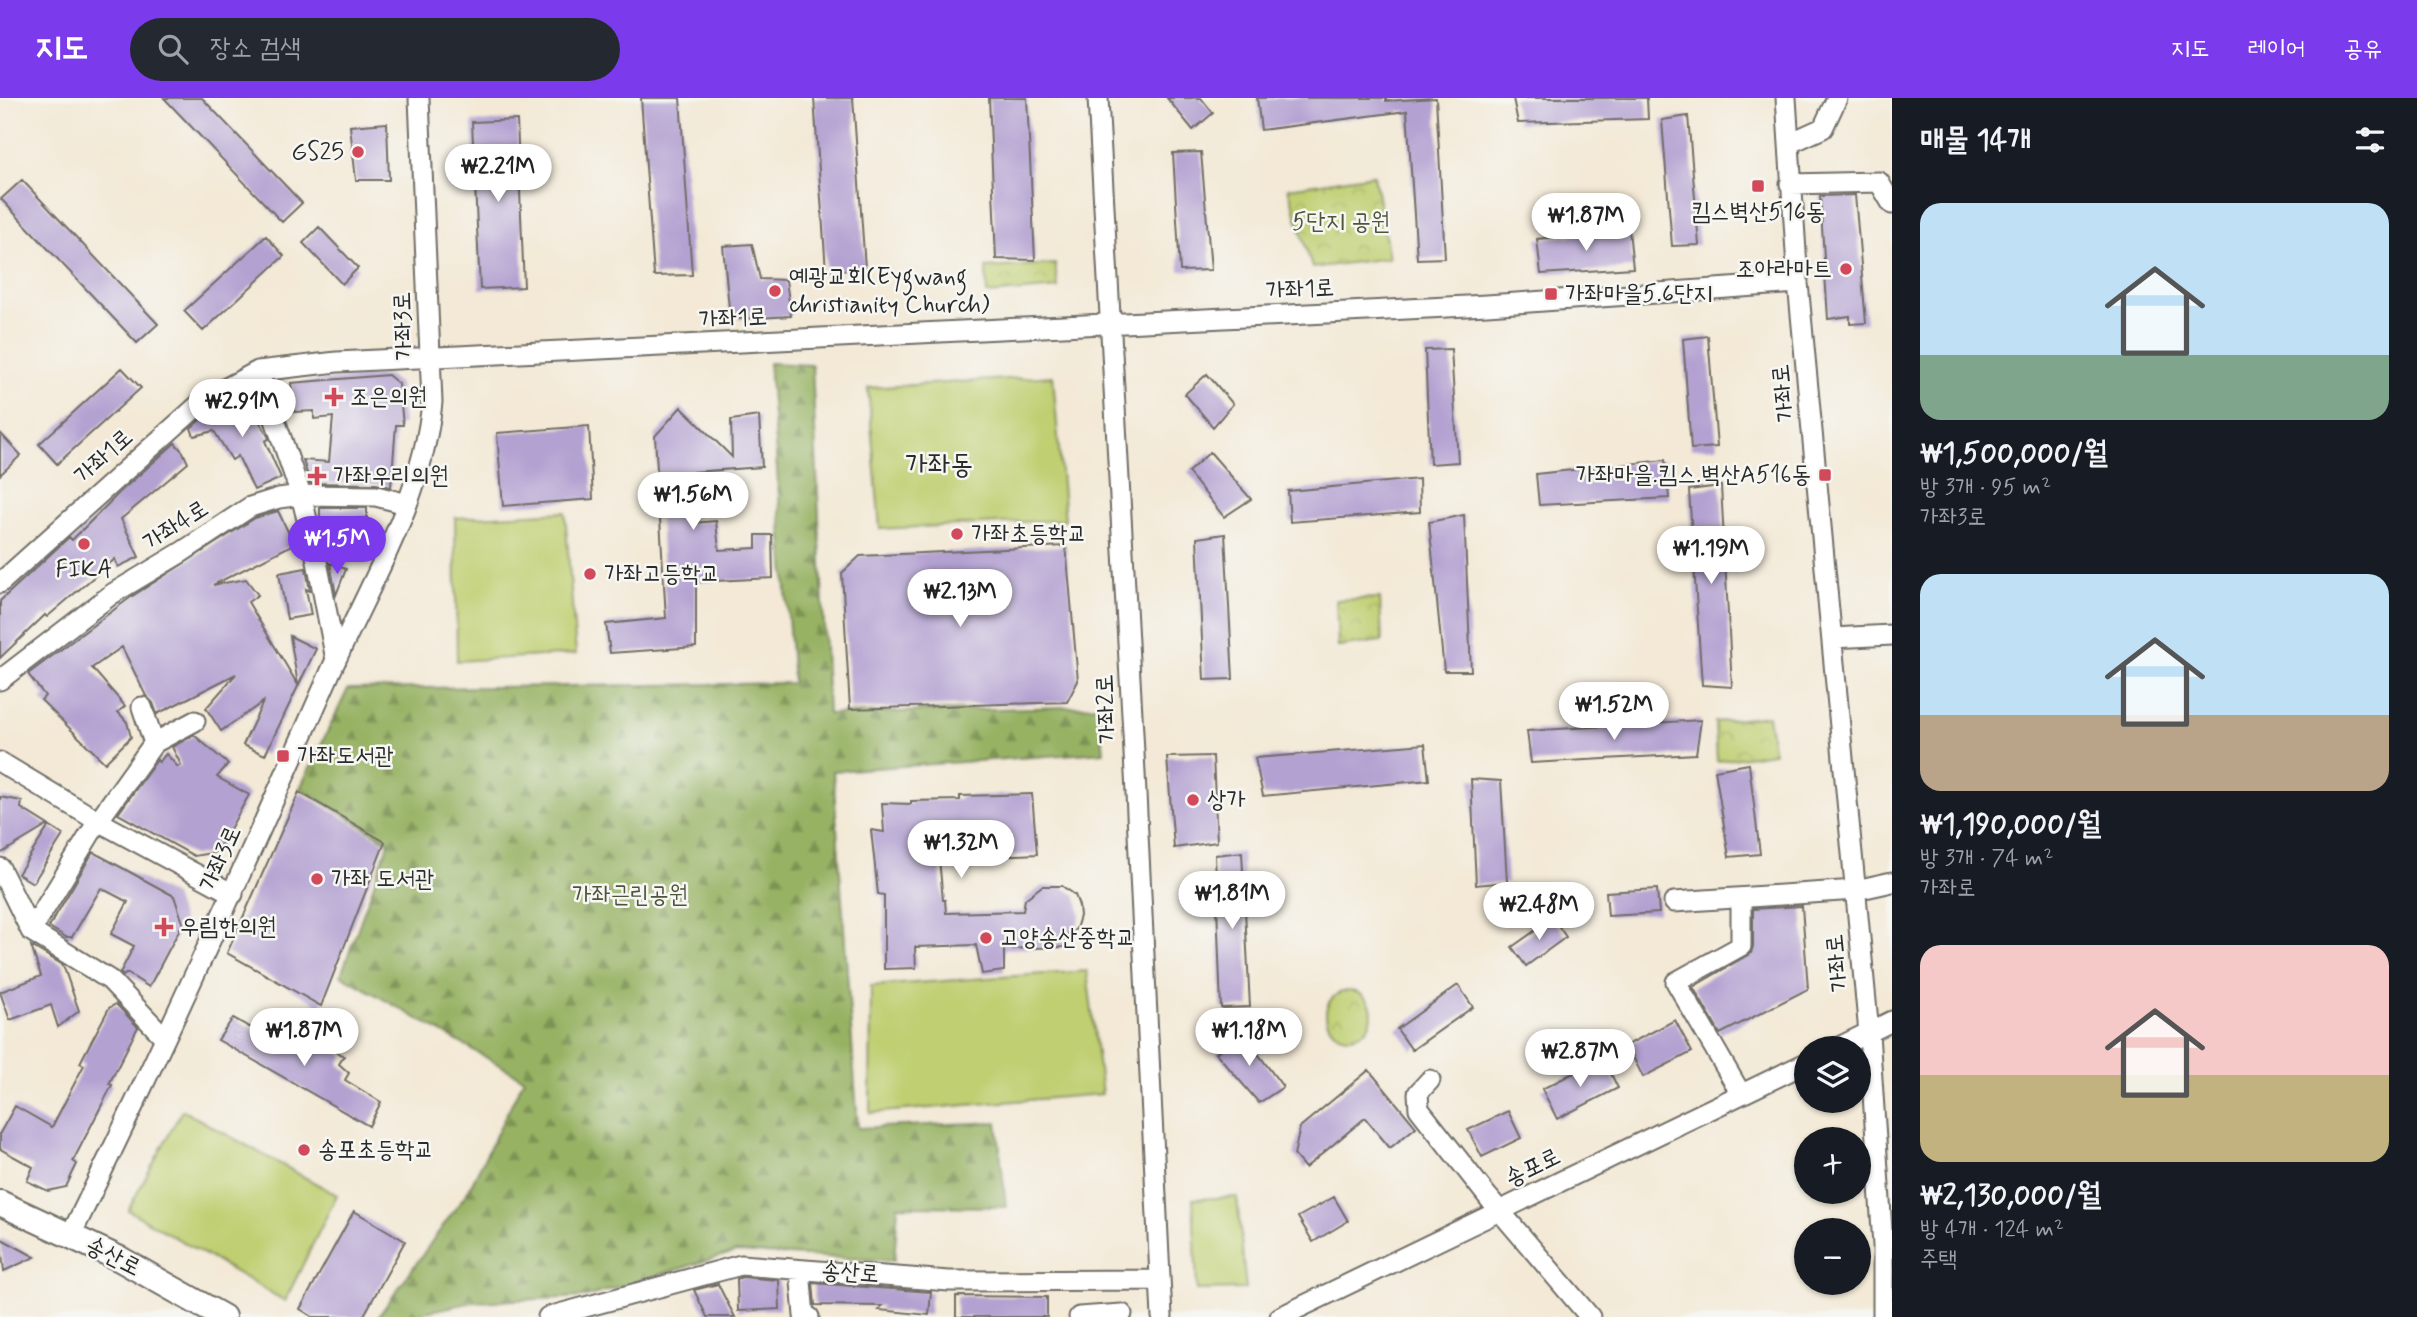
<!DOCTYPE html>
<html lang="ko">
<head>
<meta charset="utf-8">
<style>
  :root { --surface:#171b24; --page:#242831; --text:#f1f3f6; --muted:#9ea1a6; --accent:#7c3aed }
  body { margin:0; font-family:Mynerve,"Poor Story",sans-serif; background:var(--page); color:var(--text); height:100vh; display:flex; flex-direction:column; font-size:26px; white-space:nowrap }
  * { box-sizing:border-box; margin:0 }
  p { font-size:23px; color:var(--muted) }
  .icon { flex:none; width:38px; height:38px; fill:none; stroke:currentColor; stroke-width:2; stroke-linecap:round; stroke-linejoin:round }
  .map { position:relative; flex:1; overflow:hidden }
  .drawer { display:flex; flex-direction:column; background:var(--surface); width:525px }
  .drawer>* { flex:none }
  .buttons { position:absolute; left:1794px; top:938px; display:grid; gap:14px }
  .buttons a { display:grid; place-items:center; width:77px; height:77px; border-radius:50%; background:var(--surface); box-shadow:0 2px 5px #0004; font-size:35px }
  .price { position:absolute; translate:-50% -60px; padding:0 16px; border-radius:24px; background:#fff; color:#222; font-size:23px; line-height:46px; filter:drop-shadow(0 2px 4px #0008) }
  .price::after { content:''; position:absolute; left:50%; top:42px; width:21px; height:16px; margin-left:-10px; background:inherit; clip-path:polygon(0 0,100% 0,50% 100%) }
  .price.active { background:var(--accent); color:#fff }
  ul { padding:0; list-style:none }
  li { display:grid; align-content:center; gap:14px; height:371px; padding:0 28px }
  li span { display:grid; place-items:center; height:217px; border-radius:21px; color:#555 }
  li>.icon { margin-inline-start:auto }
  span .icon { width:126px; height:126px; fill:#fffc; stroke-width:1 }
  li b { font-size:30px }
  h2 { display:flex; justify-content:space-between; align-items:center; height:84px; padding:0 28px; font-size:30px }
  header { display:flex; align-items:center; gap:42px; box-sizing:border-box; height:98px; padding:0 35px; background:var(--accent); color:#fff }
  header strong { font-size:33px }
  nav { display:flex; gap:38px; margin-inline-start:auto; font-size:24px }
  .search { width:490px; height:63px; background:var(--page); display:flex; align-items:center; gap:18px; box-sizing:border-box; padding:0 24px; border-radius:38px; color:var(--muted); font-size:26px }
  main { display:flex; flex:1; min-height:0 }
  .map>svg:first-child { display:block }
  .forest { fill:url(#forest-firs); stroke:#616e47; stroke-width:2 }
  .park { fill:url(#park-crowns); stroke:#757d4e; stroke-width:2 }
  .pitch { fill:#bfcf71; stroke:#757d4e; stroke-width:2 }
  .building { fill:#b3a1d1 }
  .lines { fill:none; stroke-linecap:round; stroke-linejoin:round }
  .minor-casing { stroke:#716e67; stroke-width:23 }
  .major-casing { stroke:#716e67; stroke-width:28 }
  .minor { stroke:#fff; stroke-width:19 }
  .major { stroke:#fff; stroke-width:24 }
  .poi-dot { fill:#d1495b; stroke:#f6f6f2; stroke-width:2.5 }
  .labels { text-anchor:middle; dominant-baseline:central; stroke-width:5; stroke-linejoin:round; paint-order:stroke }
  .poi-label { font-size:24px; fill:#2b2b2b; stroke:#f6f6f2; text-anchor:start }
  .park-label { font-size:24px; fill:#50543c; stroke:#f6f6f2 }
  .street-label { font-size:24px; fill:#2b2b2b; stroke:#f6f6f2 }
  .quarter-label { font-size:28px; fill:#2b2b2b; stroke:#f6f6f2 }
</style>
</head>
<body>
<header>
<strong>지도</strong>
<div class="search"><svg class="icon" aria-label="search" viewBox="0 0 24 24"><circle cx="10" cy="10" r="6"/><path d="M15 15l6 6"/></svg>장소 검색</div>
<nav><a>지도</a><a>레이어</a><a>공유</a></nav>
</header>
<main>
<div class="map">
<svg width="1892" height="1219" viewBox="0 0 1892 1219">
  <defs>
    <pattern id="forest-firs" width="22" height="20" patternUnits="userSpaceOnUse" patternTransform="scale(1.75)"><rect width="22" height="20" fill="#97b263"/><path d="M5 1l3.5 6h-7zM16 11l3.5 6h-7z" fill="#7b9152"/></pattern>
    <pattern id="park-crowns" width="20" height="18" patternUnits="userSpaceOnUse" patternTransform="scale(1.75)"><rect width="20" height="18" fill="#bfcf71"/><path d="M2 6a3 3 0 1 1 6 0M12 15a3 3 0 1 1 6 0" fill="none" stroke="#a4b262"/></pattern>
  </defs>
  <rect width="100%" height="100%" fill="#f6f6f2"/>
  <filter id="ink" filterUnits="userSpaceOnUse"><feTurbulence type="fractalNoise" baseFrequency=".0143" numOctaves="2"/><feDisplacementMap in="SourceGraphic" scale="14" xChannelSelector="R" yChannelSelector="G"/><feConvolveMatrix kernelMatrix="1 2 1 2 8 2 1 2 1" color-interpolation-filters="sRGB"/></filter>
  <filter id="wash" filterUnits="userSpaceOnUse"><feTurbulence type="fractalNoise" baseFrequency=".00686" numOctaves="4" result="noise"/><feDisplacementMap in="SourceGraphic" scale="28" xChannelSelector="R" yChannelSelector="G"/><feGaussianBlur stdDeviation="1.57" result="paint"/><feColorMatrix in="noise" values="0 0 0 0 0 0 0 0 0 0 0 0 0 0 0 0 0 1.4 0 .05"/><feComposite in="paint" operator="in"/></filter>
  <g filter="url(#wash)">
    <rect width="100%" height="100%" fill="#f3e9d6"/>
    <path class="forest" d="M 769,265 L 812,267 L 828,616 L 1099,608 L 1104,654 L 833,673 L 858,1030 L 997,1024 L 1006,1109 L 898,1108 L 894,1163 L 735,1154 L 586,1199 L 474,1204 L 402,1219 L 378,1219 L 468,1093 L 524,981 L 341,877 L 389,744 L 300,690 L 348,591 L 793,585 Z"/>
    <path class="park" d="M 1374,77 L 1389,160 L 1312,170 L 1288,90 Z
      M 1055,166 L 1058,190 L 987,196 L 986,170 Z
      M 1380,500 L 1382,543 L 1338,549 L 1336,502 Z
      M 1768,618 L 1774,655 L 1717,663 L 1715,624 Z
      M1326 916a23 23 0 1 1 46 0a23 23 0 1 1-46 0Z"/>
    <path class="pitch" d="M 1053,278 L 1065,422 L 880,431 L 868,290 Z
      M 565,414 L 576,556 L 457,563 L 455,420 Z
      M 1087,873 L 1102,996 L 870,1015 L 871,888 Z
      M 182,1012 L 337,1097 L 285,1203 L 128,1112 Z
      M 1237,1099 L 1246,1191 L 1197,1192 L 1193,1101 Z"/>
    <g id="blocks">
      <path class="building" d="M 164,0 L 202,0 L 302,105 L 282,124 Z
        M 641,0 L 680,0 L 692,177 L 654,178 Z
        M 814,0 L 853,0 L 865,170 L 826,173 Z
        M 989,0 L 1027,0 L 1035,162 L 996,161 Z
        M 1167,0 L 1201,0 L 1213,15 L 1193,32 Z
        M 1257,0 L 1386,0 L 1386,3 L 1436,0 L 1445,160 L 1417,161 L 1407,13 L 1261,32 Z
        M 1513,0 L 1647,0 L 1648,21 L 1518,25 Z
        M 1688,18 L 1699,147 L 1672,148 L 1662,22 Z
        M 517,22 L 524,189 L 480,191 L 472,24 Z
        M 387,25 L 389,82 L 356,82 L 350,28 Z
        M 1201,54 L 1211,172 L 1180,173 L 1173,55 Z
        M 22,82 L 158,226 L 137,245 L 1,101 Z
        M 1855,97 L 1866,225 L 1850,226 L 1850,218 L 1828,221 L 1820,98 Z
        M 319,129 L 358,170 L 342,186 L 303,145 Z
        M 1629,132 L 1633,170 L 1541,176 L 1537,141 Z
        M 266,138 L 284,158 L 203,233 L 184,213 Z
        M 752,146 L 760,181 L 786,182 L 791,218 L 739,221 L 729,210 L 723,148 Z
        M 1708,238 L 1717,349 L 1691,351 L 1683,241 Z
        M 1451,251 L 1458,364 L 1430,366 L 1425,252 Z
        M 122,270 L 141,290 L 57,366 L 39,346 Z
        M 1207,276 L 1233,306 L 1213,329 L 1185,296 Z
        M 388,277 L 399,286 L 403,327 L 396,327 L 391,389 L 376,386 L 310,385 L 303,362 L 329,364 L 333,319 L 314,321 L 314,313 L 294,314 L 291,285 Z
        M 243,296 L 268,338 L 269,341 L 265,343 L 281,380 L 254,392 L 238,358 L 232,362 L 214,333 L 194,338 L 191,330 L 211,312 Z
        M 681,309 L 732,359 L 731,322 L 759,318 L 762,369 L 693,374 L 693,425 L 716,423 L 719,452 L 756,450 L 756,437 L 772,437 L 773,480 L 696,484 L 696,549 L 610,555 L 606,526 L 666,520 L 655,338 Z
        M 589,328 L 593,401 L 503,408 L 497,335 Z
        M 0,335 L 21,357 L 0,377 Z
        M 175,345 L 183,354 L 188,365 L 121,421 L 139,459 L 118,469 L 115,461 L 47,519 L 45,517 L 0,560 L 0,503 L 69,439 L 72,442 L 121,393 Z
        M 1210,354 L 1251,401 L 1224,419 L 1188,374 Z
        M 1665,362 L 1669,400 L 1539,407 L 1536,376 Z
        M 1419,381 L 1420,414 L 1290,424 L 1288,393 Z
        M 1721,388 L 1732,589 L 1702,587 L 1689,392 Z
        M 320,410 L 367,410 L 367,420 L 351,421 L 351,450 L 327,451 L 320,423 Z
        M 278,413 L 294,446 L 213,487 L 246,481 L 258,497 L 248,504 L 298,587 L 290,538 L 316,551 L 265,657 L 243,647 L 263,604 L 221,633 L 206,610 L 236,576 L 157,616 L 153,605 L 146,598 L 122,549 L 92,570 L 125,608 L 118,614 L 127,624 L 131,639 L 105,665 L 41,602 L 45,598 L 28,576 L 131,499 L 255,420 Z
        M 1464,417 L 1471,573 L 1444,573 L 1429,424 Z
        M 1225,436 L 1233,581 L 1204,582 L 1197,440 Z
        M 1066,448 L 1078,583 L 1067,604 L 850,611 L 842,475 L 860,458 Z
        M 330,465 L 346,471 L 336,497 Z
        M 306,470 L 310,493 L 306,491 L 311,517 L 287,521 L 279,475 Z
        M 1701,622 L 1696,656 L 1531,665 L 1527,633 Z
        M 194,637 L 228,666 L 217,679 L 249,697 L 217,754 L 194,758 L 118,716 L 157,662 L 159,664 L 166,656 L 178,669 L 181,667 L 172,649 Z
        M 1425,646 L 1429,682 L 1263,698 L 1255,660 Z
        M 1213,658 L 1217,744 L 1174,750 L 1167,659 Z
        M 1749,666 L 1760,756 L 1729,759 L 1715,672 Z
        M 1471,681 L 1501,683 L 1507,784 L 1476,787 Z
        M 299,694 L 385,744 L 321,908 L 227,855 Z
        M 1032,696 L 1037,756 L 939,761 L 943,802 L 945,802 L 946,815 L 1023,813 L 1025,801 L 1042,788 L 1062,788 L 1075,797 L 1079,808 L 1080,818 L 1076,831 L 1064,839 L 1065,849 L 1004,851 L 1004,873 L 982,876 L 976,847 L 915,849 L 916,870 L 884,871 L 884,797 L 878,796 L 871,732 L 884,734 L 882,705 L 911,706 L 911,703 L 960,702 L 960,698 Z
        M 0,699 L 22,703 L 21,710 L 48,727 L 0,756 Z
        M 49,728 L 63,737 L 33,785 L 18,776 Z
        M 93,754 L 174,798 L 183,825 L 149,889 L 127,875 L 123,878 L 120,875 L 134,848 L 111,836 L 128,804 L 101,790 L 72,839 L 66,839 L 49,829 Z
        M 1242,754 L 1250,909 L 1221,910 L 1215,757 Z
        M 1657,791 L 1659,815 L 1608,818 L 1606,794 Z
        M 1802,808 L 1808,891 L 1720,936 L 1693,889 L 1751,855 L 1753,848 L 1753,811 Z
        M 1553,820 L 1566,839 L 1526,868 L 1512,849 Z
        M 31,848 L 63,867 L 79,913 L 58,929 L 51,907 L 10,922 L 0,894 L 41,878 Z
        M 1458,887 L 1473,909 L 1412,952 L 1397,931 Z
        M 116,906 L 138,929 L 109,986 L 112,987 L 73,1063 L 77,1066 L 66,1089 L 48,1093 L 27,1083 L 33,1069 L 0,1051 L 0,1035 L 15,1008 L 52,1029 L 84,967 L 80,965 L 83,959 L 109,910 Z
        M 233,920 L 286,949 L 298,932 L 344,958 L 339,966 L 349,975 L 345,982 L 381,1004 L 369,1028 L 218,942 Z
        M 1675,922 L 1692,954 L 1643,979 L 1627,947 Z
        M 1241,933 L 1283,989 L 1259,1005 L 1216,955 Z
        M 1603,960 L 1618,990 L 1557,1021 L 1542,991 Z
        M 1369,972 L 1416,1029 L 1390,1050 L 1365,1020 L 1305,1070 L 1294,1057 L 1300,1029 Z
        M 1508,1013 L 1521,1040 L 1482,1059 L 1468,1032 Z
        M 1334,1099 L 1348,1123 L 1313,1144 L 1298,1119 Z
        M 354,1113 L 405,1143 L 363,1219 L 313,1219 L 300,1211 Z
        M 0,1140 L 35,1159 L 4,1173 Z
        M 742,1179 L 779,1182 L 780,1211 L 738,1213 L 737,1181 Z
        M 813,1185 L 931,1194 L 929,1217 L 879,1212 L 882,1208 L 815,1207 Z
        M 718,1186 L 727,1204 L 735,1219 L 707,1219 L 694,1192 Z
        M 956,1198 L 1047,1199 L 1047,1219 L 956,1219 Z"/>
    </g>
  </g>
  <g filter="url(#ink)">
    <use href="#blocks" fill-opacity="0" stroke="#716e67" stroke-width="2"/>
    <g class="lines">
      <defs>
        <path id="minor" d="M 1098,0 L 1133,635 L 1162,1219
          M 1786,0 L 1798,185 L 1869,935 L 1883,1148 L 1883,1219
          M 1790,45 L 1823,30 L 1837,0
          M 1790,86 L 1879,84 L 1892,106
          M 258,273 L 301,397 L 316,458 L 336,562
          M 0,485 L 204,302 L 258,273 L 337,264 L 1487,207 L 1798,185
          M 1832,540 L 1892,537
          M 0,582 L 112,496 L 182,454 L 250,409 L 279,400 L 301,397 L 376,398 L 407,406
          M 142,609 L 154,645
          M 0,664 L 98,723 L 233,796
          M 0,770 L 31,833 L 110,882 L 165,940
          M 1674,804 L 1856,792 L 1892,784
          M 31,833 L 98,723 L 154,645 L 195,623
          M 1837,950 L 1892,923
          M 1430,982 L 1418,995 L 1419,1011 L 1488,1099 L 1590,1219
          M 1741,996 L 1676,884 L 1741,848 L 1741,800
          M 71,1137 C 162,952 247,764 330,575 C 369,487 423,401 432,304 L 419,0
          M 800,1172 L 804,1218 L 809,1219
          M 548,1219 L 741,1167 L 949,1183 L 1159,1182
          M 1079,1219 L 1122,1216
          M 1280,1219 L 1806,965"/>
        <path id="major" d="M 0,1105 L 120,1161 L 223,1219"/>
      </defs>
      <use href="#minor" class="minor-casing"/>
      <use href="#major" class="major-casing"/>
      <use href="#minor" class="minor"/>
      <use href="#major" class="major"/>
    </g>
  </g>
  <g class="poi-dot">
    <circle cx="358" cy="54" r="7"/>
    <rect x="1751" y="81" width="14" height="14" rx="3.5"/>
    <circle cx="1846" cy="171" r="7"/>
    <circle cx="775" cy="193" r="7"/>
    <rect x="1544" y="189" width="14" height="14" rx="3.5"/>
    <path d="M330.5 288.5h7v7h7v7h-7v7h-7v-7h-7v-7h7z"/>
    <rect x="1818" y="370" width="14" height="14" rx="3.5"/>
    <path d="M313.5 367.5h7v7h7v7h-7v7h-7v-7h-7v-7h7z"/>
    <circle cx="957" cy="436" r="7"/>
    <circle cx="84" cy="446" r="7"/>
    <circle cx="590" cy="476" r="7"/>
    <rect x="276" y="651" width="14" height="14" rx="3.5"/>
    <circle cx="1193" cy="702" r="7"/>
    <circle cx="317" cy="781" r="7"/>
    <path d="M160.5 818.5h7v7h7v7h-7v7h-7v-7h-7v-7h7z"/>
    <circle cx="986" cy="840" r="7"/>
    <circle cx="304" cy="1052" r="7"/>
  </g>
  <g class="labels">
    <g class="poi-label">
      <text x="344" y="54" text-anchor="end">GS25</text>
      <text x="1758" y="114" text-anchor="middle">킴스벽산516동</text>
      <text x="1832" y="171" text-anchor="end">조아라마트</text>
      <text x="789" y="179">예광교회(Eygwang<tspan x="789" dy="28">christianity Church)</tspan></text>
      <text x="1565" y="196">가좌마을5.6단지</text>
      <text x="350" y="299">조은의원</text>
      <text x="1811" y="377" text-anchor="end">가좌마을.킴스.벽산A516동</text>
      <text x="333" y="378">가좌우리의원</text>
      <text x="971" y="436">가좌초등학교</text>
      <text x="84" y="472" text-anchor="middle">FIKA</text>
      <text x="604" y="476">가좌고등학교</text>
      <text x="297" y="658">가좌도서관</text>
      <text x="1207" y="702">상가</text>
      <text x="331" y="781">가좌 도서관</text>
      <text x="180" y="829">우림한의원</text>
      <text x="1000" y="840">고양송산중학교</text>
      <text x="318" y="1052">송포초등학교</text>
    </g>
    <g class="park-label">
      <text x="1341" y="124">5단지 공원</text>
      <text x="630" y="797">가좌근린공원</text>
    </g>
    <g class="street-label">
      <text transform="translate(1300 192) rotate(-3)">가좌1로</text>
      <text transform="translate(733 221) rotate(-3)">가좌1로</text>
      <text transform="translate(404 228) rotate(-92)">가좌3로</text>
      <text transform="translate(1784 295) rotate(-96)">가좌로</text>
      <text transform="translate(104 359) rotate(-42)">가좌1로</text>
      <text transform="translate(176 428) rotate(-33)">가좌4로</text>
      <text transform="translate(1107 611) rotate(-93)">가좌2로</text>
      <text transform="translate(221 761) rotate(-66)">가좌3로</text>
      <text transform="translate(1838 865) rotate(-96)">가좌로</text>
      <text transform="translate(1533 1070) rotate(-26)">송포로</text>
      <text transform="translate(113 1159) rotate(27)">송산로</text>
      <text transform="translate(850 1175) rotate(4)">송산로</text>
    </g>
    <g class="quarter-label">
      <text x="939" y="367">가좌동</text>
    </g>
  </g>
</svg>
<div class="buttons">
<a><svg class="icon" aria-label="layers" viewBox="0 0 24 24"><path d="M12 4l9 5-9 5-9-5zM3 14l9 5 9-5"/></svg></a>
<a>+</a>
<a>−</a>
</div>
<b class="price" style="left:498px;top:106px">₩2.21M</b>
<b class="price" style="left:1586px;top:155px">₩1.87M</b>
<b class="price" style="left:242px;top:341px">₩2.91M</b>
<b class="price" style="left:693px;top:434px">₩1.56M</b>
<b class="price active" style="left:337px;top:478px">₩1.5M</b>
<b class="price" style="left:1711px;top:488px">₩1.19M</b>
<b class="price" style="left:960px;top:531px">₩2.13M</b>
<b class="price" style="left:1614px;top:644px">₩1.52M</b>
<b class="price" style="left:961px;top:782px">₩1.32M</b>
<b class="price" style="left:1232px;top:833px">₩1.81M</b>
<b class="price" style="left:1539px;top:844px">₩2.48M</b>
<b class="price" style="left:304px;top:970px">₩1.87M</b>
<b class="price" style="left:1249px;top:970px">₩1.18M</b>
<b class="price" style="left:1580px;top:991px">₩2.87M</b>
</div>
<section class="drawer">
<h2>매물 14개<svg class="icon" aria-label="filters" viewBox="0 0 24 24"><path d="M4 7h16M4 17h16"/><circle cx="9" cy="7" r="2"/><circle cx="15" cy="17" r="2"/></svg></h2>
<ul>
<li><span style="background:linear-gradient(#bfe0f5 70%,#7fa58c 0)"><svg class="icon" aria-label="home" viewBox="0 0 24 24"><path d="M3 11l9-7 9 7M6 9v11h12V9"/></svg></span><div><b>₩1,500,000/월</b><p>방 3개 · 95 m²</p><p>가좌3로</p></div></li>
<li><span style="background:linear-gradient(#bfe0f5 65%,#b9a48a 0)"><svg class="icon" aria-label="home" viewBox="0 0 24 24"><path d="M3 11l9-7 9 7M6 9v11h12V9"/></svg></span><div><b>₩1,190,000/월</b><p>방 3개 · 74 m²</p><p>가좌로</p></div></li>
<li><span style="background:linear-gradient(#f6c9c9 60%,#c2b280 0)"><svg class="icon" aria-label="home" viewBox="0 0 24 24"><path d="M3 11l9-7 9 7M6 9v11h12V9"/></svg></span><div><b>₩2,130,000/월</b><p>방 4개 · 124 m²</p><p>주택</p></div></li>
</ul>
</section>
</main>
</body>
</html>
